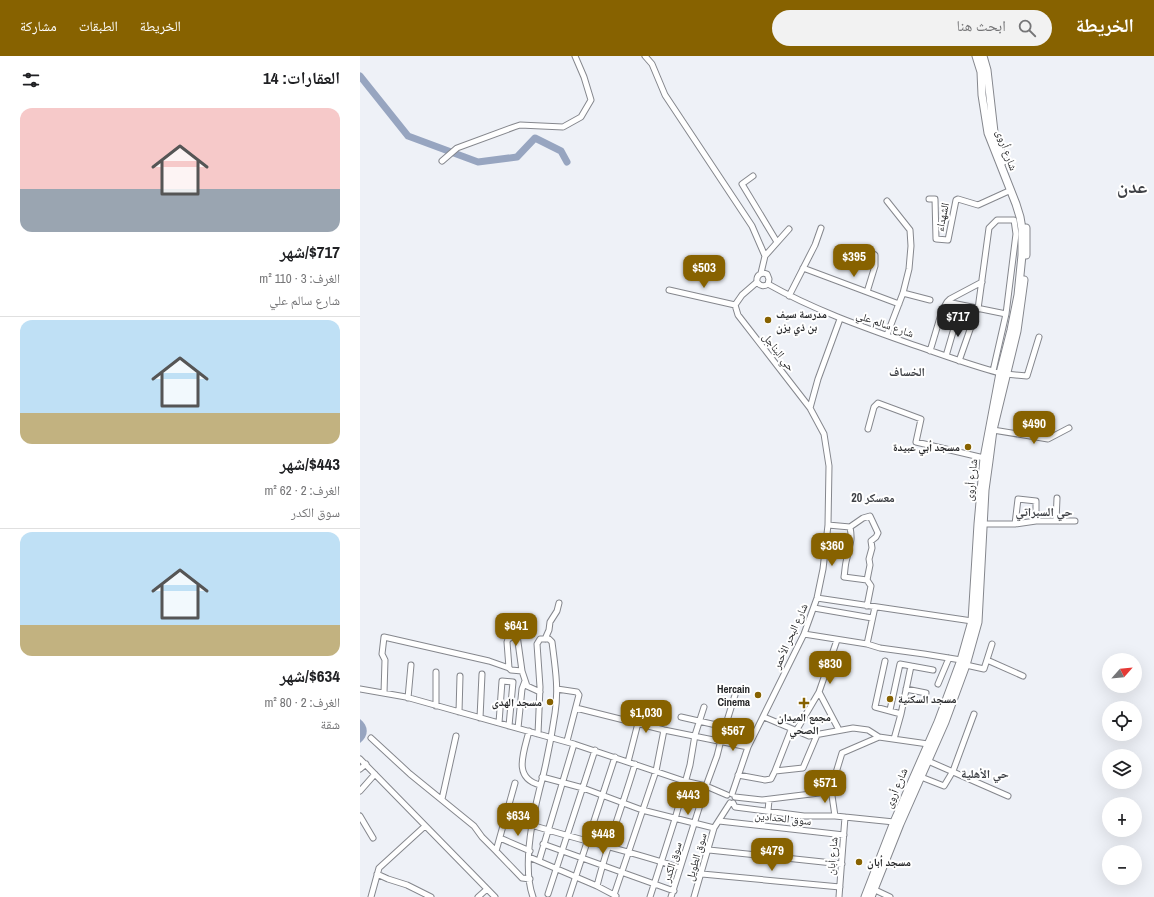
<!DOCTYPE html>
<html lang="ar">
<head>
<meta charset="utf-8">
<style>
  :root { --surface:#fff; --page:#f2f2f2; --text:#202124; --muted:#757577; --line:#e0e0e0; --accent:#876200 }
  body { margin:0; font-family:"Archivo Narrow","Noto Naskh Arabic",sans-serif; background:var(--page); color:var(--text); direction:rtl; height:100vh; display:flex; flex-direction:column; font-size:15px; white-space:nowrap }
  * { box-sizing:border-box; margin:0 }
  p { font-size:13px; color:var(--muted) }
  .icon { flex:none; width:22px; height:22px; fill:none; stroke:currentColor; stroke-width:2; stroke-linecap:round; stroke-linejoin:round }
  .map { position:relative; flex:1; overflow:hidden; direction:ltr }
  .details { display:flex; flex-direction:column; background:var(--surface); width:360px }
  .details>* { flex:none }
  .needle { width:26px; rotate:63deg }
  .fabs { position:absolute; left:742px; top:597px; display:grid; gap:8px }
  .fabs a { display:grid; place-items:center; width:40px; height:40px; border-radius:50%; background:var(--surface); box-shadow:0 4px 16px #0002; font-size:20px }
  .price { position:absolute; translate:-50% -34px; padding:0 9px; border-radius:8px; background:var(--accent); color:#fff; font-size:13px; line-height:26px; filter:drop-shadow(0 1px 2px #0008) }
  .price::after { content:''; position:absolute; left:50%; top:24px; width:12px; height:9px; margin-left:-6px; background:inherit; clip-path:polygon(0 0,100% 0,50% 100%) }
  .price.on { background:#222; color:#fff }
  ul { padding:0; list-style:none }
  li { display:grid; align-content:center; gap:8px; height:212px; padding:0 20px }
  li+li { border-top:1px solid var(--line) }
  li span { display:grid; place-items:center; height:124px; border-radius:12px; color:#555 }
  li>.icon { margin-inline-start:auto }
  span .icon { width:72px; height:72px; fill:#fffc; stroke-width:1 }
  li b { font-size:17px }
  h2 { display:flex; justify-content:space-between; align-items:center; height:48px; padding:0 20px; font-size:17px }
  header { display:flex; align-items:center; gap:24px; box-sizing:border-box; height:56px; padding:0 20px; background:var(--accent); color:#fff }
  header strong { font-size:19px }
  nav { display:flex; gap:22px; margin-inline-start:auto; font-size:14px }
  .search { width:280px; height:36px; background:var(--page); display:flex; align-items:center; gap:10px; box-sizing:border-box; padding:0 14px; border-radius:22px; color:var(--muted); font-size:15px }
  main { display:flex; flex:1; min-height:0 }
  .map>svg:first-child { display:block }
  .water { fill:#97a5c0 }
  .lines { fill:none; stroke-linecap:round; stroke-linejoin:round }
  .river { stroke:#97a5c0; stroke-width:7 }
  .minor-casing { stroke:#85878d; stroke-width:7 }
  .major-casing { stroke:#85878d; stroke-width:9 }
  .minor { stroke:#fff; stroke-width:5 }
  .major { stroke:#fff; stroke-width:7 }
  .poi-dot { fill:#876200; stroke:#fff; stroke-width:1.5 }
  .labels { text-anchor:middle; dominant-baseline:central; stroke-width:4; stroke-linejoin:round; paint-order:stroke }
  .street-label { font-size:11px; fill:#262729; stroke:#fff }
  .poi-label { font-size:11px; font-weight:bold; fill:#262729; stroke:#fff; text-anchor:start }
  .neighbourhood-label { font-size:12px; font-weight:bold; fill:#3e4045; stroke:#fff }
  .town-label { font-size:19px; font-weight:bold; fill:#3e4045; stroke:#fff }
</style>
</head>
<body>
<header>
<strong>الخريطة</strong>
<div class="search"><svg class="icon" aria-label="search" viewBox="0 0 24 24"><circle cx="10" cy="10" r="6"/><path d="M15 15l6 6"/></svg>ابحث هنا</div>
<nav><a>الخريطة</a><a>الطبقات</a><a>مشاركة</a></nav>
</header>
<main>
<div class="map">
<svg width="794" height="841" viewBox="0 0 794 841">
  <rect width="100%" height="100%" fill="#eef1f7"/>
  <path class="water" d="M 0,663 C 9,670 9,680 0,687 Z"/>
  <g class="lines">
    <path class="river" d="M 0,20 L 48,80 L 118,106 L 157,101 L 175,82 L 201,95 L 207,106"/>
    <defs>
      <path id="minor" d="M 285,0 L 292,8 L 305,39 L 392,170 L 405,200 L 401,217
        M 82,105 L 97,92 L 154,71 L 160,69 L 203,71 L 221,61 L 231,44 L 224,21 L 215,0
        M 393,120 L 382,128 L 417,186
        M 569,143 L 575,143 L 576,183 L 588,184 L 596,144 L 598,143 L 618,149 L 651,134
        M 527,145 L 550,174 L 551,190 L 549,213 L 543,237 L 527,279
        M 506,193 L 515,199 L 515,210 L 507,236
        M 405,200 L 429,173
        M 443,212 L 539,248
        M 408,228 C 452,253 500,270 548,287 C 578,297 609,309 640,317
        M 309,234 L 375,249
        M 543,237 L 570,244
        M 429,240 L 455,189 L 461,172
        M 375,249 L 382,239 L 397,226 C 396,219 401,216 407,218 L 409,223 L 408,228 C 404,231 400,230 397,226
        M 618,253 L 629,172 L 637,164 L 654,164 L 656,178 L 646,258 L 587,246 L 590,243 L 622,226
        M 570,295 L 582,255 L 587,246
        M 586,300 L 595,269
        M 599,305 L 613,265
        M 633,315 L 646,258
        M 646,318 L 667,320 L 679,281
        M 450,352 L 458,323 L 480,263
        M 508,373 L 514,351 L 518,347 L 561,363 L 556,386 L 624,402
        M 633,374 L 688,383 L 709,372
        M 696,465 L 697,442
        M 623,468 L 655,468 L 676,465 L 715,465
        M 655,468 L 658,443 L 676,445 L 676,465
        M 468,469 L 490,471 C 493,487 489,488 487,502 C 485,508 485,515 484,521 L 507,524 L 511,530 L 507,550
        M 490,471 L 503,462 L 510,460 L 518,477 L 516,481 L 511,485 L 512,492 L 509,503 L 510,509 L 507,524
        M 457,542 L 612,565
        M 454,552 L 512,562
        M 444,578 L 507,588 L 515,551
        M 157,579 L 162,615
        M 185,583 L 189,574 L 190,566 L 197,555 L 199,547
        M 477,584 L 459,636 L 479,674
        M 507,588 L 520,592 L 564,598 L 601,604
        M 627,604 L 663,620
        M 525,605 L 515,651 L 541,658
        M 606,609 L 624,613 L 632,588
        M 149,612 L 147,586 L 148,583 L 169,574
        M 578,628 L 589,602
        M 0,633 L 46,641 L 214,688 L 324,725 L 346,730 L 367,739
        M 197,633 L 217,636 L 219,639 L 207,685
        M 546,633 L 566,637
        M 24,637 L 25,604 L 22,598 L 24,581 L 129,605 L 149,612 L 151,614 L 162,615 L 167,630 L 180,636
        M 48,642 L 51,609
        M 76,650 L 76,616
        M 216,652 L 304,674 L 388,691
        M 530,654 L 540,608 L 573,614
        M 99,656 L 100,620
        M 321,661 L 365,671
        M 404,661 L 449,680 L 493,672 L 508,674 L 519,681 L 568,688
        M 120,662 L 122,618
        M 139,667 L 142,625 L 153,626 L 149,670
        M 158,672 L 162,633 L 165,625
        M 169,675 C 164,696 152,722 180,729
        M 436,675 L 459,636
        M 11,682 L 50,718 L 114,770 L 122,781 L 136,795
        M 534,683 L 541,658 L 551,610
        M 0,703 L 135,841
        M 568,705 L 648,740
        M 268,706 L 278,667
        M 0,713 L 6,708
        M 415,715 L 431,674
        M 378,719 L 405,724 L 411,723 L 415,715 L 443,712 L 457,679
        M 182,721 L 223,732 L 282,754 L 354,772
        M 561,721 L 584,730 L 593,715 L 614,658
        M 155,727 L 136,795 L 162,822 L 170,823
        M 0,735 L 15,718
        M 372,738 L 388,691 L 444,578 L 457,542 L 463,513 L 468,469 L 469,410 L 464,378 L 450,352 L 378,259 L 375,249
        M 375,741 L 402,744 L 459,737 L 471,733
        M 82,743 L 96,680
        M 373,747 L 375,751 L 444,760 L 475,760 L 534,766
        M 408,755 L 409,744
        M 0,760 L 13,782
        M 475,760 L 471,733 L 482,697 L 519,681
        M 359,765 L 484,779
        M 172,769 C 221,785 272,795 320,812
        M 140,782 L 170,795
        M 183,788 L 314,835
        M 349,794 L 482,808
        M 169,801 L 237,830 L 256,840
        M 179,805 L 214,688
        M 17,818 L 28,823 L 47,829 L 71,841
        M 342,818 L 480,831
        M 237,830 C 247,789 263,749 275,708
        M 513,833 L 530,841
        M 188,838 L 235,694
        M 254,839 L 296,715 L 304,674
        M 11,841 L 19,812 L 65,770
        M 118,841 L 127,833
        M 173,841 C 161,808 174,753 183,720 C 188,699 192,678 195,657 C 199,633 195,610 192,586 L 189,583 L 180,583 L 177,588 L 180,631 L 178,678
        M 209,841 L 255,701
        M 290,841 L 315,763 L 330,709 L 335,679 L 344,651
        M 311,841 L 346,730 L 357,700 L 361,684 L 375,639
        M 334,841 L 354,772 L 370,747
        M 479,841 L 485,761"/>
      <path id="major" d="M 623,0 L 627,14 L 634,76 L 644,105
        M 666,199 L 666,172
        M 505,841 L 534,766 L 578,666 L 601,604 L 612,565 L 618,468 L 624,402 L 640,317 L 651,274 L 658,239 L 662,199 L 662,173 L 660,161 L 656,148 L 628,77 L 622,39 L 621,16 L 616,0
        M 511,841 L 540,768 L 585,666 L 606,609 L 618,566 L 625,434 L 629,405 L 633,374 L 657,275 L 664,224"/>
    </defs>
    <use href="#minor" class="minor-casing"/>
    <use href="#major" class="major-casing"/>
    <use href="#minor" class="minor"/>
    <use href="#major" class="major"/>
  </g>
  <g class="poi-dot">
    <circle cx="408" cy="264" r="4"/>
    <circle cx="608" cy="391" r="4"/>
    <circle cx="398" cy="639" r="4"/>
    <circle cx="530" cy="643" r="4"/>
    <circle cx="190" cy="646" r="4"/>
    <path d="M442 641h4v4h4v4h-4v4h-4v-4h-4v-4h4z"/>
    <circle cx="499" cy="806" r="4"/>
  </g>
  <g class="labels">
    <g class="street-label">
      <text transform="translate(647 94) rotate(70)">شارع أروى</text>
      <text transform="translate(582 161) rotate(-78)">الشهداء</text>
      <text transform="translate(525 268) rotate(19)">شارع سالم علي</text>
      <text transform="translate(419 296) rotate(52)">حي البناجل</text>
      <text transform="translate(611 424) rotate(-84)">شارع أروى</text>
      <text transform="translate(430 580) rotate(-66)">شارع البحر الأحمر</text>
      <text transform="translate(536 732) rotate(-67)">شارع أروى</text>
      <text transform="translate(423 762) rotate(6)">سوق الحدادين</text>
      <text transform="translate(472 800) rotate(-85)">شارع أبان</text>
      <text transform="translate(336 801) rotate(-74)">سوق الطويل</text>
      <text transform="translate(312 806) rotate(-73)">سوق الكدر</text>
    </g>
    <g class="poi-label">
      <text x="416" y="258">مدرسة سيف<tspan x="416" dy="13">بن ذي يزن</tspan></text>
      <text x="600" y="391" text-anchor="end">مسجد أبي عبيدة</text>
      <text x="390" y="633" text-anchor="end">Hercain<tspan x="390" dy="13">Cinema</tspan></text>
      <text x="538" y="643">مسجد السكنية</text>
      <text x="182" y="646" text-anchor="end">مسجد الهدى</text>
      <text x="444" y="661" text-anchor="middle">مجمع الميدان<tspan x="444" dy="13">الصحي</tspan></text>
      <text x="507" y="806">مسجد أبان</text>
    </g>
    <g class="neighbourhood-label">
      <text x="547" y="316">الخساف</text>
      <text x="513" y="442">معسكر 20</text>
      <text x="684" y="456">حي السبراتي</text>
      <text x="625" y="718">حي الأهلية</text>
    </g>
    <g class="town-label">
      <text x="772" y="130">عدن</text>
    </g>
  </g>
</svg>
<div class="fabs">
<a><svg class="needle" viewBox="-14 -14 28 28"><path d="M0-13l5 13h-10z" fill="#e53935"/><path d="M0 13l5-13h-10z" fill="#757577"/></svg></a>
<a><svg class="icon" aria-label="locate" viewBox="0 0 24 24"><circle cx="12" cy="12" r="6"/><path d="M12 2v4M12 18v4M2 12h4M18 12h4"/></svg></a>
<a><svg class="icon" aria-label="layers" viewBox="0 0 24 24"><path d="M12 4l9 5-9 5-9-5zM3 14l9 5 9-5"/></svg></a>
<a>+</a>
<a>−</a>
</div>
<b class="price" style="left:494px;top:222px">$395</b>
<b class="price" style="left:344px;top:233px">$503</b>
<b class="price on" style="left:598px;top:282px">$717</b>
<b class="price" style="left:674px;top:389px">$490</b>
<b class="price" style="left:472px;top:511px">$360</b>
<b class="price" style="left:156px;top:591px">$641</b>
<b class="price" style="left:470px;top:629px">$830</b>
<b class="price" style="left:286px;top:678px">$1,030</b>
<b class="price" style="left:373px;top:696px">$567</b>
<b class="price" style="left:465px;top:748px">$571</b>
<b class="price" style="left:328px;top:760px">$443</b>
<b class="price" style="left:158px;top:781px">$634</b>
<b class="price" style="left:243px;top:799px">$448</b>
<b class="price" style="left:412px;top:816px">$479</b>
</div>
<section class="details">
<h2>العقارات: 14<svg class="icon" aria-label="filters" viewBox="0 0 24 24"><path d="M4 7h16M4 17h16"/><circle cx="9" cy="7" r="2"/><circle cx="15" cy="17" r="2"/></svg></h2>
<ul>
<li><span style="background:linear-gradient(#f6c9c9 65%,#9aa5b1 0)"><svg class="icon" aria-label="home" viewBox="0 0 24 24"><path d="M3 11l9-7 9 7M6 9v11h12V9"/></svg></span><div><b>$717/شهر</b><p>الغرف: 3 · 110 m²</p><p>شارع سالم علي</p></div></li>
<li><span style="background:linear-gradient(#bfe0f5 75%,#c2b280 0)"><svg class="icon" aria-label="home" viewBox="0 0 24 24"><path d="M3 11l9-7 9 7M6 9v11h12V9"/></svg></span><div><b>$443/شهر</b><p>الغرف: 2 · 62 m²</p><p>سوق الكدر</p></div></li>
<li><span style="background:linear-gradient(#bfe0f5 75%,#c2b280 0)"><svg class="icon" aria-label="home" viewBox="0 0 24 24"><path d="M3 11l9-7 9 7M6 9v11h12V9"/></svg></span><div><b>$634/شهر</b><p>الغرف: 2 · 80 m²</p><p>شقة</p></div></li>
</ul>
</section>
</main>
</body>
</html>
